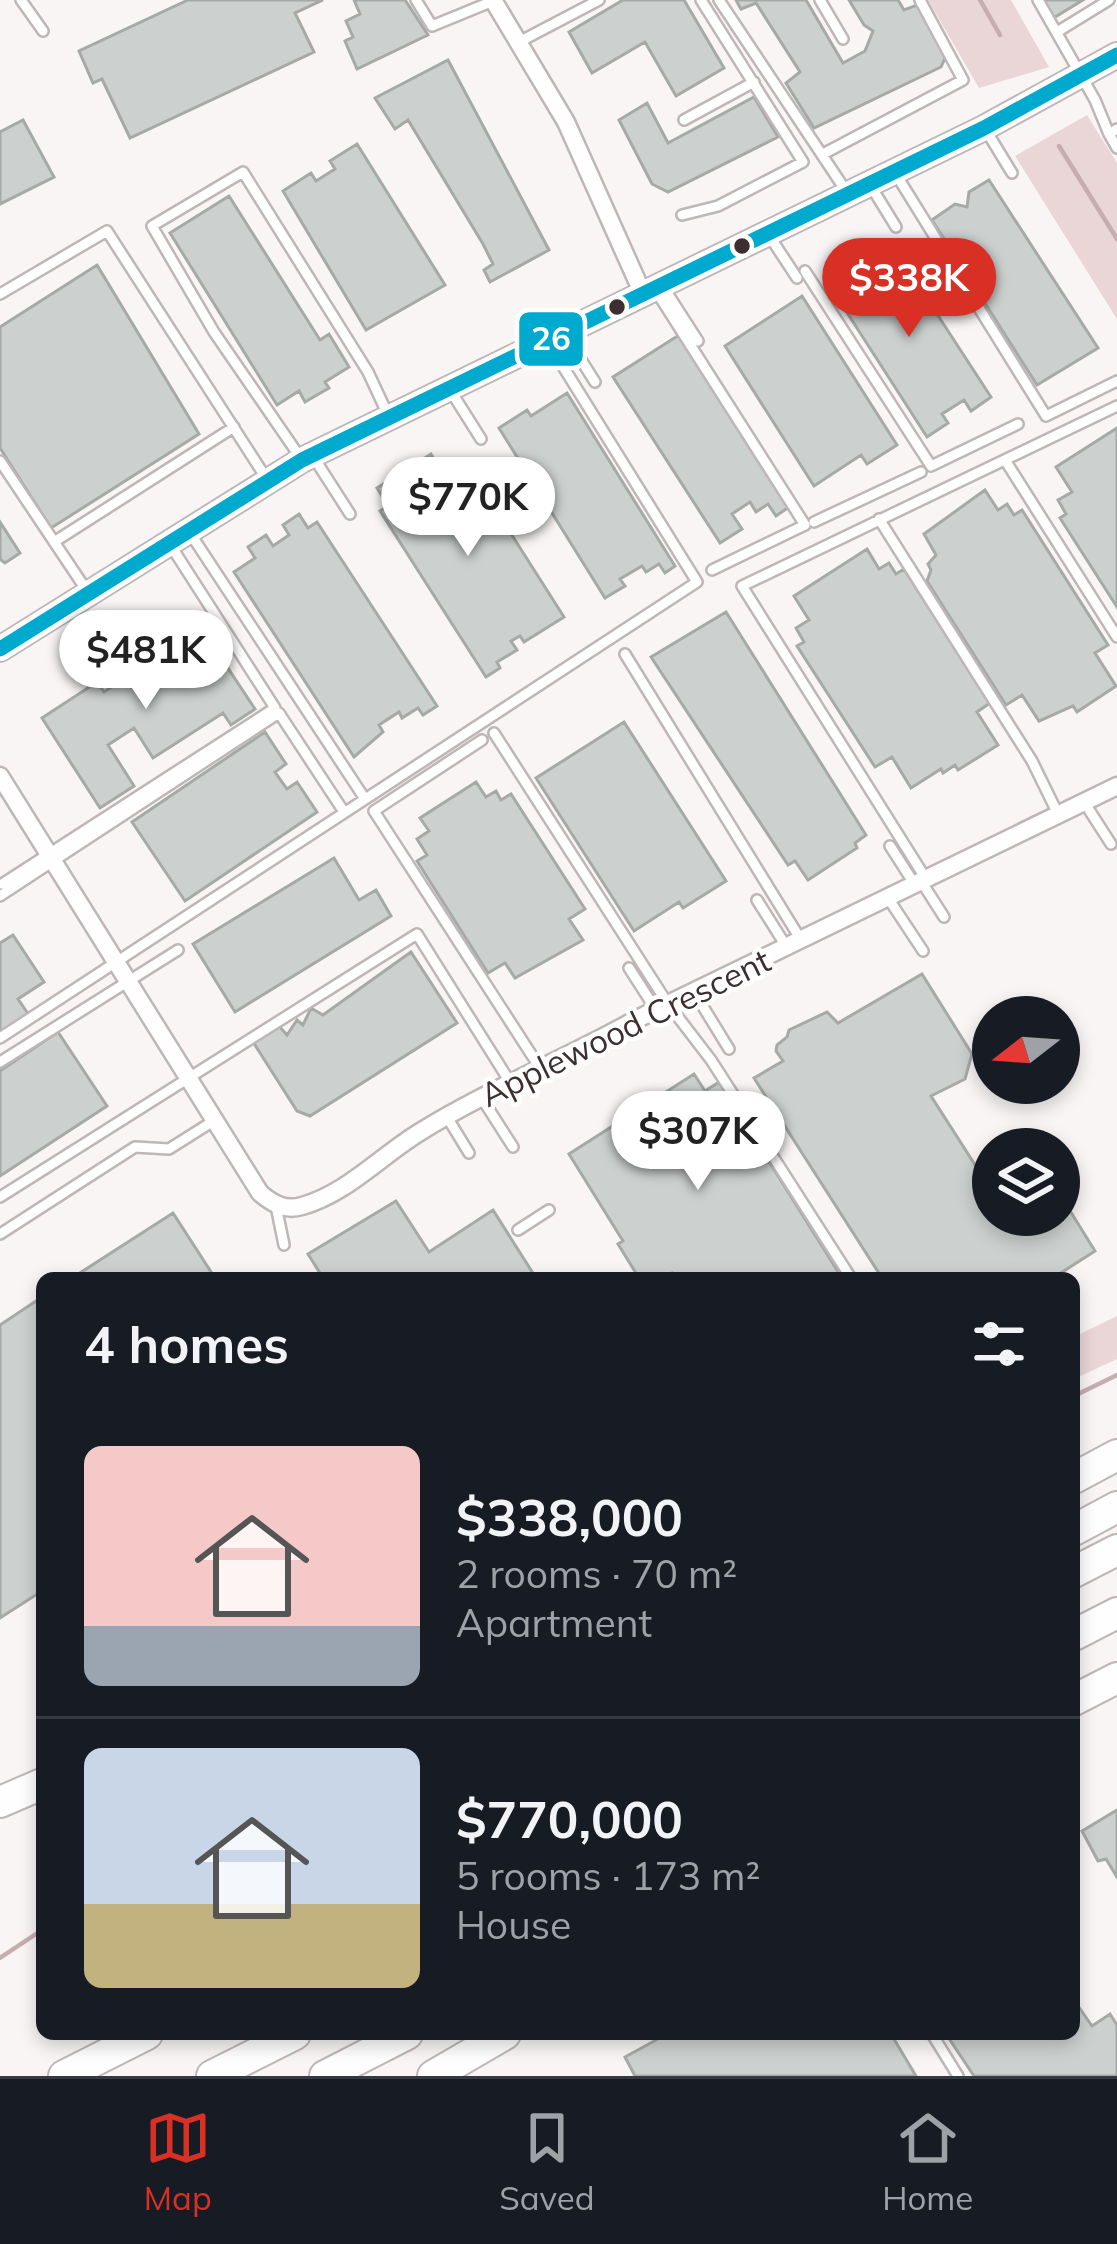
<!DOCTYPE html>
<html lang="en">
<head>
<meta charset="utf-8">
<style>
  :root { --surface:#171b24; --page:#20242c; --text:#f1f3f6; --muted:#9ea1a6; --line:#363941; --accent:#d93025 }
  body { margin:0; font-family:Mulish,sans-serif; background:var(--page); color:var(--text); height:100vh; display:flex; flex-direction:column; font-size:45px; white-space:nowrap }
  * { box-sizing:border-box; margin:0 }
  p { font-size:39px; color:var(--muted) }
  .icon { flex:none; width:66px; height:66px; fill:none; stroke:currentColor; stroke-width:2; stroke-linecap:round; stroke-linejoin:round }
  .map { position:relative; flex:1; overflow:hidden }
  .side { position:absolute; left:36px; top:1272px; width:1044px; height:768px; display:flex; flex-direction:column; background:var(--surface); border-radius:18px; box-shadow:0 6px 18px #0003 }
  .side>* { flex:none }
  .needle { width:78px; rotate:253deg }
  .buttons { position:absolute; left:972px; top:996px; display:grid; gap:24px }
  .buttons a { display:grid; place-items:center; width:108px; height:108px; border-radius:50%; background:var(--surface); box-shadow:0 6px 18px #0003; font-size:60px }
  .price { position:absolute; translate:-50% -102px; padding:0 27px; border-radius:42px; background:#fff; color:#222; font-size:39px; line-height:78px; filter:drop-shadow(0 3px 6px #0008) }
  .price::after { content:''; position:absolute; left:50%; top:72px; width:36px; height:27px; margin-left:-18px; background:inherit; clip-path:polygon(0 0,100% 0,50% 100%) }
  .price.active { background:var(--accent); color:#fff }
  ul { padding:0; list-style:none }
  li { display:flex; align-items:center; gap:36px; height:300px; padding:0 48px }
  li+li { border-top:3px solid var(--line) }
  li span { display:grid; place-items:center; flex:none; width:336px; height:240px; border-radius:18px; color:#555 }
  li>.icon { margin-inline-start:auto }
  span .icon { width:144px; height:144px; fill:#fffc; stroke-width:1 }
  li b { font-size:51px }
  h2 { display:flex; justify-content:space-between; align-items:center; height:144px; padding:0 48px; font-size:51px }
  .dock { display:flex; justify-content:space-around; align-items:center; height:168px; border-top:3px solid var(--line); background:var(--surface); font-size:33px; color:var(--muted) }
  .dock a { display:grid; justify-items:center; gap:6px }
  .dock .active { color:var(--accent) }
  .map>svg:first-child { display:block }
  .green { fill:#ead5d7 }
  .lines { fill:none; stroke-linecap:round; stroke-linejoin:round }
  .stream { stroke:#c6adb0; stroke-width:4.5 }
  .building { fill:#ccd1cf; stroke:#a5aaa7; stroke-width:3 }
  .lane-casing { stroke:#beb6b7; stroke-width:14 }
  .street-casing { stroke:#beb6b7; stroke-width:21 }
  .secondary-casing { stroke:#beb6b7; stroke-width:28 }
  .highway-casing { stroke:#beb6b7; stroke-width:34 }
  .lane { stroke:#fefefe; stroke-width:9 }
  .street { stroke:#fefefe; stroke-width:16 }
  .secondary { stroke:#fefefe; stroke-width:24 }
  .highway { stroke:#fefefe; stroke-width:30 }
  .bus-1-casing { stroke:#fff; stroke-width:24 }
  .bus-1 { stroke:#00a9ce; stroke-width:15 }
  .bus-dot { fill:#3d2f31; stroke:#fff; stroke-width:4.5 }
  .labels { text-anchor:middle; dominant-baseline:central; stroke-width:9; stroke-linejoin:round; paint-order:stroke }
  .street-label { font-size:33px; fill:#3d2f31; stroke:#fff }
  .line-badge { stroke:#fff; stroke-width:4.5 }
  .badge-label { font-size:33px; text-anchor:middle; font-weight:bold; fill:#fff }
</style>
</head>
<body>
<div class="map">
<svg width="1117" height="2076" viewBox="0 0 1117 2076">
  <rect width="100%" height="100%" fill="#f9f5f5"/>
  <path class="green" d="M 928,0 L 1011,0 L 1049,67 L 979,88 Z
    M 1087,115 L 1117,163 L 1117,319 L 1015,156 Z
    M 1117,1316 L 1117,1359 L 1074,1379 L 1074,1337 Z"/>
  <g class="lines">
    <path class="stream" d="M 980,0 L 1000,35
      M 1059,146 L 1117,239
      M 1074,1396 L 1117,1375
      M 0,1958 L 42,1930"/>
  </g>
  <path class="building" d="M 188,0 L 323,0 L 295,13 L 314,52 L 130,138 L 102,79 L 93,83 L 79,51 Z
    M 354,0 L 405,0 L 428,35 L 357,69 L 345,41 L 353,37 L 346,21 L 360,14 Z
    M 623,0 L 684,0 L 724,68 L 676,96 L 645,42 L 592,73 L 569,32 Z
    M 736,0 L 806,0 L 843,63 L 865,51 L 873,31 L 864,25 L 849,0 L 898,0 L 904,10 L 917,5 L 946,56 L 941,67 L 814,128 L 786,83 L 800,72 L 756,3 L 741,9 Z
    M 1042,0 L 1083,0 L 1052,19 Z
    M 448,60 L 549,250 L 490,282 L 484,270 L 493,264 L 483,244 L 408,120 L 395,129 L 375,98 Z
    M 754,97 L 778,137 L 668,192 L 652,184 L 619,120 L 647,103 L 668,143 Z
    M 23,120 L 54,177 L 0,204 L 0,132 Z
    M 357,144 L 445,285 L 366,330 L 283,191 L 311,173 L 316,181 L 335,169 L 330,161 Z
    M 989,180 L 1098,348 L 1037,385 L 932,220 L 955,204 L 967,207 L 969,192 Z
    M 229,196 L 320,340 L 329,334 L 349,367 L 325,382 L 329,388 L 305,402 L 299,391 L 277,405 L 170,233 Z
    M 894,248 L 991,397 L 971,411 L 964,400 L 942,414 L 948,423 L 927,437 L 828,283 L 861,261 L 865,268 Z
    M 97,265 L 199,434 L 51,528 L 0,448 L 0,327 Z
    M 802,296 L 897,445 L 867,464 L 861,455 L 814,486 L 725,346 Z
    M 679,335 L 789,507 L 776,516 L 768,504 L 756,512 L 750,502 L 732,514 L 742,529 L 720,543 L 613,377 Z
    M 567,393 L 675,566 L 665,573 L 659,564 L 646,572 L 642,566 L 620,579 L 625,586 L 605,598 L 499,428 L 527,410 L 531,416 Z
    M 1117,428 L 1117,607 L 1060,518 L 1066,514 L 1058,500 L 1072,492 L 1056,467 Z
    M 431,454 L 443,473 L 464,460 L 564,617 L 524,642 L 520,636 L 511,641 L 517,650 L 497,662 L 500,668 L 486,677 L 380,511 L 388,506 L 377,488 Z
    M 985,490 L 998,510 L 1007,504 L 1014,515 L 1022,510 L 1108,645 L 1095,653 L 1116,686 L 1077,712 L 1073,706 L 1039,721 L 1022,695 L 1006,705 L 927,581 L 931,570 L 928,564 L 936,555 L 924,534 Z
    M 299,514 L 308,528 L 317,522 L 437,706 L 423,715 L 418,708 L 402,718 L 399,712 L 379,725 L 383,732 L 354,757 L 234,572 L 255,558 L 248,547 L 266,535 L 273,546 L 289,535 L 283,525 Z
    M 0,522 L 20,553 L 5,563 L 0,559 Z
    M 867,549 L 879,569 L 889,563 L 896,574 L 904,569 L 990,703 L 977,712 L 998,745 L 958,770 L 955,765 L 943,773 L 941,769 L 911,788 L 892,757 L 875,767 L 797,646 L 804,642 L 796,628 L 809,620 L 794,596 Z
    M 726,612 L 866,835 L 855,843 L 857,848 L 808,880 L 795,861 L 788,865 L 651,657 Z
    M 202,629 L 255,709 L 231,725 L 223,713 L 153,758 L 134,728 L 108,745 L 134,786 L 100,808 L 42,718 L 97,682 L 104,692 Z
    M 624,722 L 726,881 L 683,908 L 679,902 L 634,931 L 536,778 Z
    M 265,732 L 286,764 L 275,772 L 287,789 L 297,782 L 317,812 L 185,901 L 132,822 Z
    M 476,782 L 486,797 L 496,791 L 501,800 L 511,794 L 585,909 L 569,919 L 583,940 L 515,978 L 505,963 L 488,973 L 417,861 L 427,855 L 417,839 L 429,831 L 420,818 Z
    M 334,858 L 359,900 L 376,890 L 391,916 L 235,1012 L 193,944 Z
    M 13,935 L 44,982 L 18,999 L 29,1015 L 0,1033 L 0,943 Z
    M 411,952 L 457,1023 L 310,1116 L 297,1111 L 253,1042 L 278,1025 L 287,1035 L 297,1020 L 303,1025 L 311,1008 L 323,1015 Z
    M 922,974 L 972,1054 L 965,1079 L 931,1096 L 988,1185 L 993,1182 L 993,1215 L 1059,1215 L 1059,1193 L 1095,1251 L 1053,1278 L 882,1278 L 754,1078 L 783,1061 L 776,1051 L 777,1045 L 787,1037 L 789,1030 L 827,1012 L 838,1023 Z
    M 58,1032 L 107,1106 L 0,1176 L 0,1071 Z
    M 694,1074 L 705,1091 L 719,1082 L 842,1278 L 675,1278 L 672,1273 L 663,1278 L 639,1278 L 618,1244 L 623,1241 L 569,1154 Z
    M 396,1201 L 429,1252 L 493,1210 L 536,1278 L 323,1278 L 308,1254 Z
    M 173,1213 L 215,1278 L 72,1278 Z
    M 42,1297 L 42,1591 L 0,1618 L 0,1325 Z
    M 1117,1810 L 1117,1877 L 1106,1859 L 1098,1861 L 1082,1831 Z
    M 1074,2000 L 1092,2026 L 1110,2014 L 1117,2025 L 1117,2076 L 974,2076 L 946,2034 L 1074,2034 Z
    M 667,2034 L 891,2034 L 916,2076 L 635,2076 L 625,2057 Z"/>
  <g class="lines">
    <defs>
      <path id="lane" d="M 21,0 L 43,31
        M 416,0 L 432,26 L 493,1
        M 719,0 L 848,194
        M 820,0 L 843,39
        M 1038,0 L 1095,100 L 1109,134
        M 1057,32 L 1109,0
        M 519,42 L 599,0
        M 684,120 L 754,82
        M 1117,129 L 1109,134 L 1117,148
        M 987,132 L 1012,173
        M 823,154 L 963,80 L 920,0
        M 897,176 L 1046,416 L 1117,381
        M 872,188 L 896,227
        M 682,215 L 718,206 L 803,162 L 701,0
        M 770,237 L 797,278
        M 805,271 L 931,466 L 1018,424
        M 662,285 L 698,341
        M 656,291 L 805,525 L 712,570
        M 0,294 L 107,231 L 268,481
        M 566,336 L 595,382
        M 452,393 L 481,439
        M 314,458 L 350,514
        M 302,460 L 214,332 L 152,226 L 243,172 L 368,372 L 388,415
        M 1005,460 L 1117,637
        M 0,461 L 87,591
        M 879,519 L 1032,761 L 1058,814
        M 814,522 L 921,472
        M 190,533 L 365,799
        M 54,542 L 234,427
        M 625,654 L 801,940
        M 494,733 L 668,1004 L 711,1060 L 851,1278
        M 482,740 L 374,811 L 540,1068
        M 1084,802 L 1111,844
        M 890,846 L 915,885
        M 926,879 L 742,586 L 1117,406
        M 921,881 L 944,917
        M 2,884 L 275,708 L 171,546
        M 0,896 L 279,713 L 344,812
        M 888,898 L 923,951
        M 757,900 L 786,946
        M 629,968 L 656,1010
        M 694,992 L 729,1049
        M 0,1038 L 697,582 L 549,344
        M 0,1062 L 178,950
        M 481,1097 L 513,1147
        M 447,1117 L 469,1153
        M 0,1197 L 417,934 L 510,1082
        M 276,1206 L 284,1245
        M 518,1230 L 549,1210
        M 0,1234 L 135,1147 L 169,1149 L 215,1120
        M 932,2034 L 958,2076"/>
      <path id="street" d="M 493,0 L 566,122 L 642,292
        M 0,776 L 260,1193 C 273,1204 285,1211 302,1206 C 346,1194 382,1155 420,1132 C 489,1089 564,1060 635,1020 L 1117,786"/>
      <path id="secondary" d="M 0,649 L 302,460 L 984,128 L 1117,55"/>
      <path id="highway" d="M 1074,1478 L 1117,1455
        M 1074,1530 L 1117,1507
        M 1074,1572 L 1117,1550
        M 1074,1635 L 1117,1613
        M 1074,1700 L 1117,1678
        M 0,1802 L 42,1784
        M 64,2076 L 147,2034
        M 212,2076 L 295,2034
        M 325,2076 L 407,2034
        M 433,2076 L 505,2034"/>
    </defs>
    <use href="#lane" class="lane-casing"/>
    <use href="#street" class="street-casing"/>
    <use href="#secondary" class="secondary-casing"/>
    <use href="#highway" class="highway-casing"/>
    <use href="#lane" class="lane"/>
    <use href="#street" class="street"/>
    <use href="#secondary" class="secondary"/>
    <use href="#highway" class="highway"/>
    <defs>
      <path id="bus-1" d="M 0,649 L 302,460 L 984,128 L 1117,55"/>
    </defs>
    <use href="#bus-1" class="bus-1-casing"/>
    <use href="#bus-1" class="bus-1"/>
  </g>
  <g class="bus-dot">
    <circle cx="742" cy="246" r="10"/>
    <circle cx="617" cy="307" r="10"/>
  </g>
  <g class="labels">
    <g class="street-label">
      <text transform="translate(625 1027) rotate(-26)">Applewood Crescent</text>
    </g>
  </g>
  <rect class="line-badge" x="517" y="310" width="68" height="58" rx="12" fill="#00a9ce"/>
  <g class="badge-label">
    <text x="551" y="350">26</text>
  </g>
</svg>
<div class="buttons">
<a><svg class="needle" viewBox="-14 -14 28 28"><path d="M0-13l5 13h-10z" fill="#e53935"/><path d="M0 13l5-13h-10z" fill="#9ea1a6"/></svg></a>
<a><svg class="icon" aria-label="layers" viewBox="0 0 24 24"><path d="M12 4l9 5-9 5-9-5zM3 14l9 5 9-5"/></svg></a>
</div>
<b class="price active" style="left:909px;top:340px">$338K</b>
<b class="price" style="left:468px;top:559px">$770K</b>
<b class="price" style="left:146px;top:712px">$481K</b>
<b class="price" style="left:698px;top:1193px">$307K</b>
<section class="side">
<h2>4 homes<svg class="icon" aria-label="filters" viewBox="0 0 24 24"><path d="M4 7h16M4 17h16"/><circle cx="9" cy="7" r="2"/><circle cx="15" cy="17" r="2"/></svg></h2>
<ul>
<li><span style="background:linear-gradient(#f6c9c9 75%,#9aa5b1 0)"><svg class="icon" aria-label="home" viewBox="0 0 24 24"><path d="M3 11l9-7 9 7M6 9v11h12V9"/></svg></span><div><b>$338,000</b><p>2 rooms · 70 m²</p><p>Apartment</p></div></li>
<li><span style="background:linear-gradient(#c9d6e8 65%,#c2b280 0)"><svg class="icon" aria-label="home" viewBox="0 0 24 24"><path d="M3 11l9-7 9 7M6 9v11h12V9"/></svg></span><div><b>$770,000</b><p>5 rooms · 173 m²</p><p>House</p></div></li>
</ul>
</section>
</div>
<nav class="dock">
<a class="active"><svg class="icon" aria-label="map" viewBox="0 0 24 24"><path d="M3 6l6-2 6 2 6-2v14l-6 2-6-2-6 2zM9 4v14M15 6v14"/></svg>Map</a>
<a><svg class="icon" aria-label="saved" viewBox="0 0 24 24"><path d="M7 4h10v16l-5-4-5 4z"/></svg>Saved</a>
<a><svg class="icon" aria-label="home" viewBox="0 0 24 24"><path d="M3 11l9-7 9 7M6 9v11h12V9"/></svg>Home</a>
</nav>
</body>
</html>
